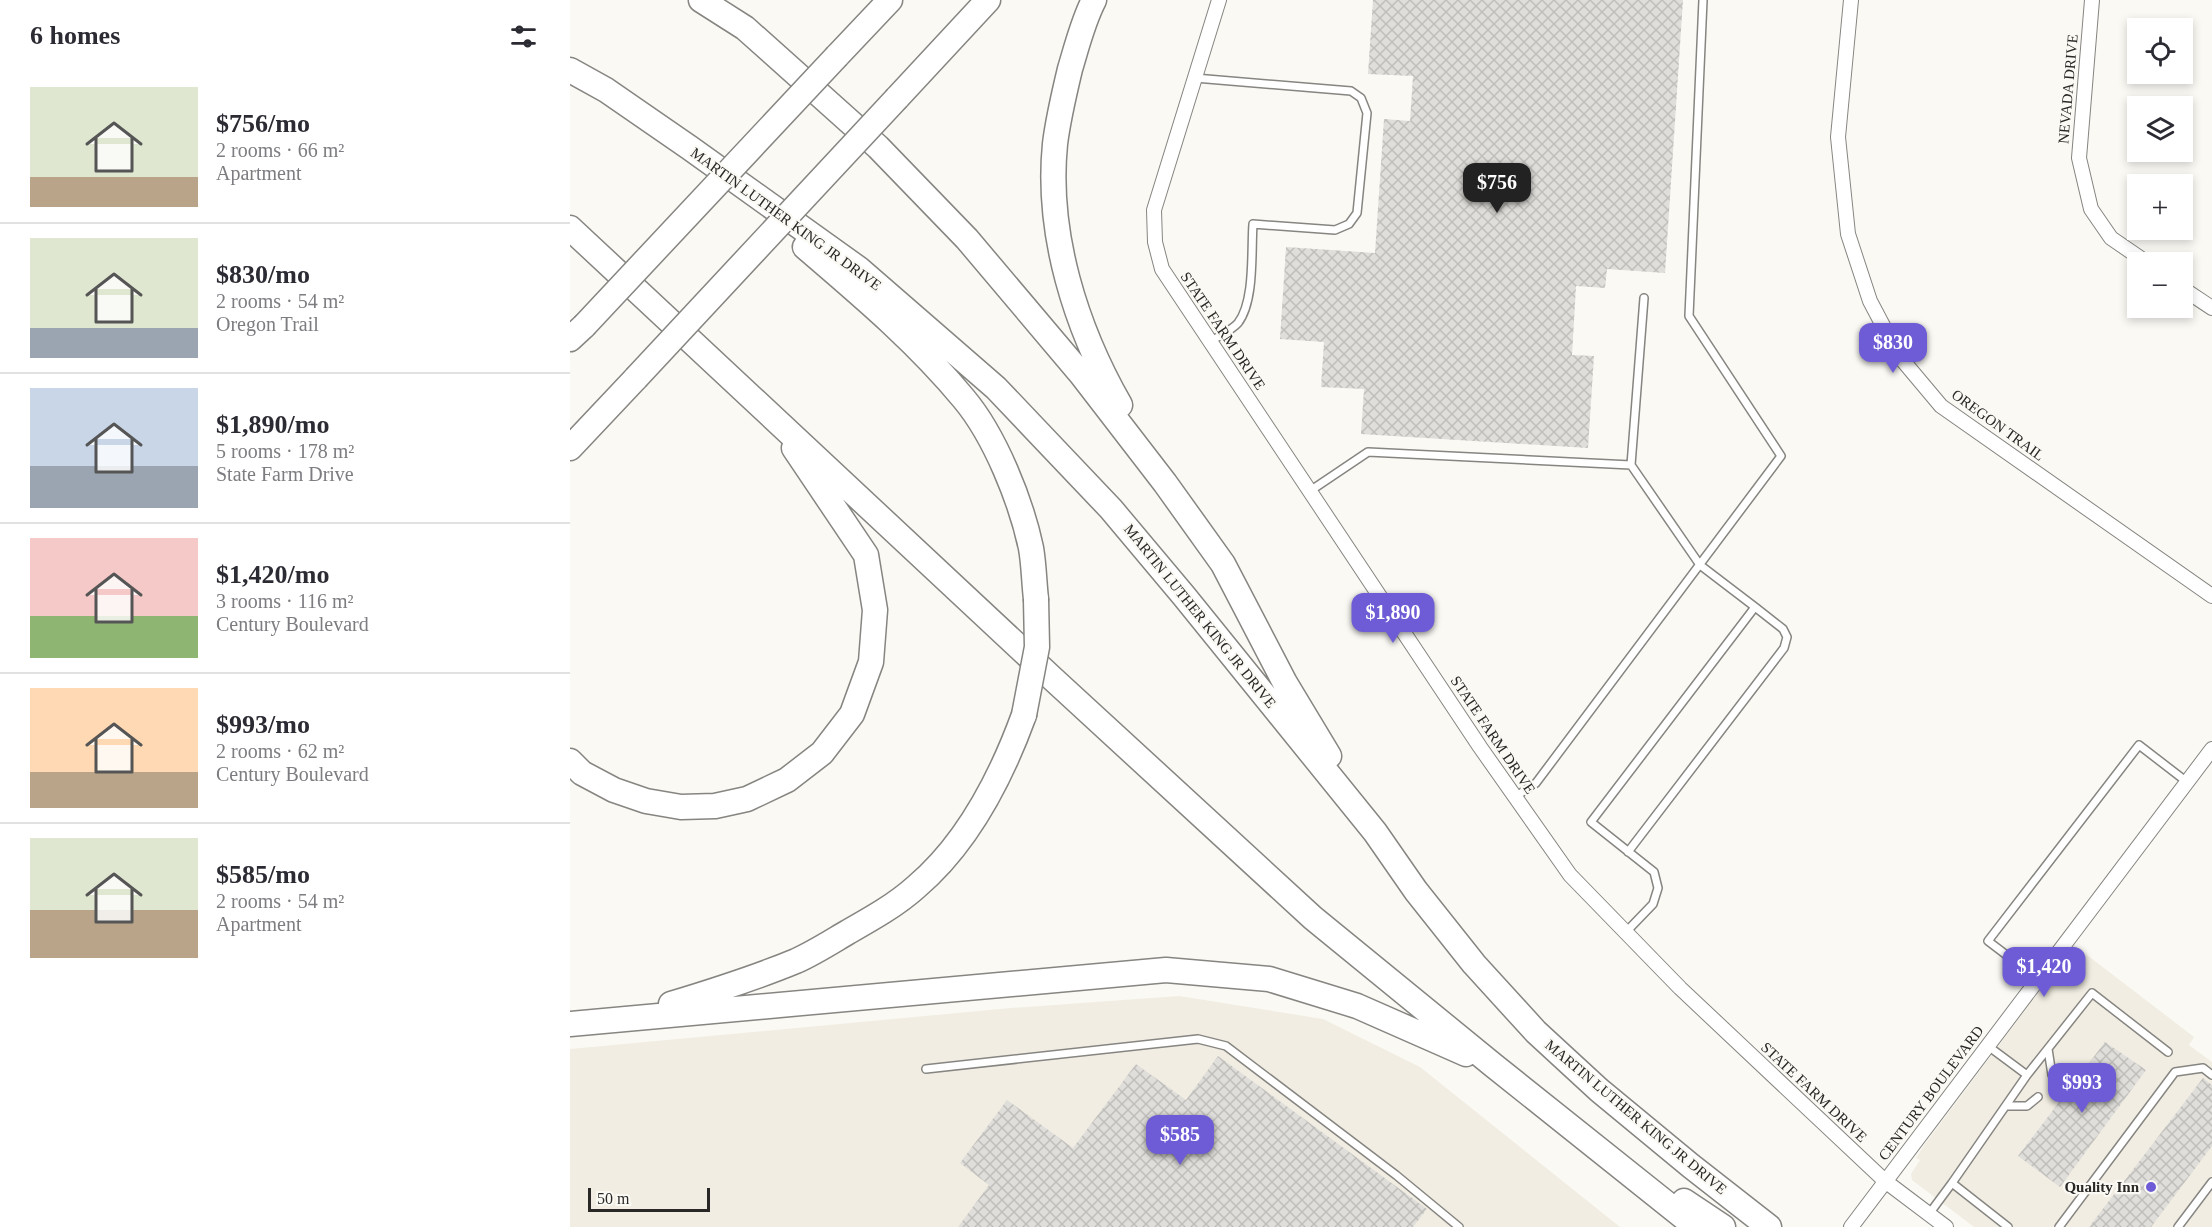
<!DOCTYPE html>
<html lang="en">
<head>
<meta charset="utf-8">
<style>
  :root { --surface:#fff; --page:#f2f2f3; --text:#2b2b33; --muted:#7c7c81; --line:#e1e1e2; --accent:#6d5cd6 }
  body { margin:0; font-family:"Times New Roman",serif; background:var(--page); color:var(--text); height:100vh; display:flex; flex-direction:column; font-size:22px; white-space:nowrap }
  * { box-sizing:border-box; margin:0 }
  p { font-size:20px; color:var(--muted) }
  .icon { flex:none; width:33px; height:33px; fill:none; stroke:currentColor; stroke-width:2; stroke-linecap:round; stroke-linejoin:round }
  .map { position:relative; flex:1; overflow:hidden }
  .side { display:flex; flex-direction:column; background:var(--surface); width:570px }
  .side>* { flex:none }
  .tools { position:absolute; left:1557px; top:18px; display:grid; gap:12px }
  .tools a { display:grid; place-items:center; width:66px; height:66px; border-radius:0px; background:var(--surface); box-shadow:0 3px 9px #0003; font-size:30px }
  .scale { position:absolute; left:18px; bottom:15px; width:122px; box-sizing:border-box; padding-left:6px; border:3px solid #292827; border-top:0; font-size:16px; line-height:21px; white-space:nowrap; color:#292827; -webkit-text-stroke:4px #faf9f4; paint-order:stroke }
  .price { position:absolute; translate:-50% -51px; padding:0 14px; border-radius:12px; background:var(--accent); color:#fff; font-size:20px; line-height:39px; filter:drop-shadow(0 2px 3px #0008) }
  .price::after { content:''; position:absolute; left:50%; top:36px; width:18px; height:14px; margin-left:-9px; background:inherit; clip-path:polygon(0 0,100% 0,50% 100%) }
  .price.current { background:#222; color:#fff }
  ul { padding:0; list-style:none }
  li { display:flex; align-items:center; gap:18px; height:150px; padding:0 30px }
  li+li { border-top:2px solid var(--line) }
  li span { display:grid; place-items:center; flex:none; width:168px; height:120px; border-radius:0px; color:#555 }
  li>.icon { margin-inline-start:auto }
  span .icon { width:72px; height:72px; fill:#fffc; stroke-width:1 }
  li b { font-size:26px }
  h2 { display:flex; justify-content:space-between; align-items:center; height:72px; padding:0 30px; font-size:26px }
  main { display:flex; flex:1; min-height:0 }
  .map>svg:first-child { display:block }
  .built { fill:#f1ede2 }
  .building { fill:url(#building-cross-hatch) }
  .lines { fill:none; stroke-linecap:round; stroke-linejoin:round }
  .lane-casing { stroke:#868581; stroke-width:10 }
  .street-casing { stroke:#868581; stroke-width:16 }
  .highway-casing { stroke:#868581; stroke-width:27 }
  .lane { stroke:#fff; stroke-width:7 }
  .street { stroke:#fff; stroke-width:14 }
  .highway { stroke:#fff; stroke-width:24 }
  .highway-bridge-casing { stroke:#868581; stroke-width:27; stroke-linecap:butt }
  .highway-bridge { stroke:#fff; stroke-width:24 }
  .poi-dot { fill:#6d5cd6; stroke:#faf9f4; stroke-width:2 }
  .labels { text-anchor:middle; dominant-baseline:central; stroke-width:4.5; stroke-linejoin:round; paint-order:stroke }
  .street-label { font-size:15px; fill:#292827; stroke:#faf9f4 }
  .poi-label { font-size:15px; font-weight:bold; fill:#292827; stroke:#faf9f4; text-anchor:end }
</style>
</head>
<body>
<main>
<section class="side">
<h2>6 homes<svg class="icon" aria-label="filters" viewBox="0 0 24 24"><path d="M4 7h16M4 17h16"/><circle cx="9" cy="7" r="2"/><circle cx="15" cy="17" r="2"/></svg></h2>
<ul>
<li><span style="background:linear-gradient(#dfe7d0 75%,#b9a48a 0)"><svg class="icon" aria-label="home" viewBox="0 0 24 24"><path d="M3 11l9-7 9 7M6 9v11h12V9"/></svg></span><div><b>$756/mo</b><p>2 rooms · 66 m²</p><p>Apartment</p></div></li>
<li><span style="background:linear-gradient(#dfe7d0 75%,#9aa5b1 0)"><svg class="icon" aria-label="home" viewBox="0 0 24 24"><path d="M3 11l9-7 9 7M6 9v11h12V9"/></svg></span><div><b>$830/mo</b><p>2 rooms · 54 m²</p><p>Oregon Trail</p></div></li>
<li><span style="background:linear-gradient(#c9d6e8 65%,#9aa5b1 0)"><svg class="icon" aria-label="home" viewBox="0 0 24 24"><path d="M3 11l9-7 9 7M6 9v11h12V9"/></svg></span><div><b>$1,890/mo</b><p>5 rooms · 178 m²</p><p>State Farm Drive</p></div></li>
<li><span style="background:linear-gradient(#f6c9c9 65%,#8fb573 0)"><svg class="icon" aria-label="home" viewBox="0 0 24 24"><path d="M3 11l9-7 9 7M6 9v11h12V9"/></svg></span><div><b>$1,420/mo</b><p>3 rooms · 116 m²</p><p>Century Boulevard</p></div></li>
<li><span style="background:linear-gradient(#ffd9b3 70%,#b9a48a 0)"><svg class="icon" aria-label="home" viewBox="0 0 24 24"><path d="M3 11l9-7 9 7M6 9v11h12V9"/></svg></span><div><b>$993/mo</b><p>2 rooms · 62 m²</p><p>Century Boulevard</p></div></li>
<li><span style="background:linear-gradient(#dfe7d0 60%,#b9a48a 0)"><svg class="icon" aria-label="home" viewBox="0 0 24 24"><path d="M3 11l9-7 9 7M6 9v11h12V9"/></svg></span><div><b>$585/mo</b><p>2 rooms · 54 m²</p><p>Apartment</p></div></li>
</ul>
</section>
<div class="map">
<svg width="1642" height="1227" viewBox="0 0 1642 1227">
  <defs>
    <pattern id="building-cross-hatch" width="8" height="8" patternUnits="userSpaceOnUse" patternTransform="scale(1.5)"><rect width="8" height="8" fill="#dfdeda"/><path d="M0 0l8 8M0 8l8-8" fill="none" stroke="#bfbebb"/></pattern>
  </defs>
  <rect width="100%" height="100%" fill="#faf9f4"/>
  <path class="built" d="M 1504,945 L 1624,1037 L 1619,1045 L 1642,1062 L 1642,1227 L 1404,1227 L 1342,1180 L 1341,1174 L 1350,1160 L 1346,1158 L 1355,1144 Z
    M 609,996 L 753,1019 L 850,1067 L 1050,1227 L 0,1227 L 0,1049 L 441,1008 Z"/>
  <path class="building" d="M 803,0 L 1113,0 L 1095,273 L 1037,269 L 1035,288 L 1006,286 L 1002,355 L 1024,356 L 1018,448 L 791,434 L 794,389 L 751,387 L 754,342 L 710,339 L 716,247 L 805,253 L 814,119 L 840,121 L 843,76 L 798,74 Z
    M 1535,1042 L 1576,1070 L 1490,1187 L 1448,1156 Z
    M 648,1056 L 857,1209 L 843,1227 L 388,1227 L 419,1185 L 390,1163 L 437,1100 L 503,1148 L 566,1064 L 616,1100 Z
    M 1633,1078 L 1642,1085 L 1642,1146 L 1581,1227 L 1519,1227 Z"/>
  <g class="lines">
    <defs>
      <path id="lane" d="M 625,78 L 781,91 L 791,98 L 797,113 L 787,213 L 779,224 L 765,230 L 683,224 C 681,251 685,301 668,323 C 662,330 649,336 641,341
        M 740,491 L 798,452 L 1061,465
        M 945,797 L 966,783 L 1211,456 L 1119,316 L 1133,0
        M 1058,852 L 1214,648 L 1217,637 L 1213,629 L 1185,607
        M 1056,932 L 1083,904 L 1088,888 L 1084,872 L 1021,822 L 1185,607 L 1130,565 L 1061,465 L 1074,298
        M 1468,979 L 1418,941 L 1569,745 L 1617,782
        M 1418,1046 L 1457,1075 L 1522,993 L 1598,1052
        M 1478,1049 L 1482,1075
        M 356,1069 L 628,1039 L 656,1046 L 826,1175 L 889,1227
        M 1436,1106 L 1457,1106 L 1468,1097
        M 1382,1183 L 1457,1075
        M 1359,1214 L 1382,1183 L 1438,1227
        M 1489,1227 L 1605,1072 L 1633,1068 L 1642,1075
        M 1608,1227 L 1642,1182"/>
      <path id="street" d="M 649,0 L 584,210 L 585,242 L 592,269 L 910,747 L 1000,875 L 1110,988 L 1315,1181 L 1376,1227
        M 1281,0 L 1268,137 L 1278,234 L 1300,301 L 1329,356 L 1371,406 L 1642,596
        M 1522,0 L 1509,158 L 1521,209 L 1541,238 L 1576,262
        M 1612,288 L 1642,308
        M 1281,1227 L 1642,749"/>
      <path id="highway" d="M 131,0 L 175,28 L 308,147 L 397,239 L 511,374 L 595,483 L 653,564 L 715,683 L 759,756
        M 524,0 C 513,21 507,46 500,69 C 494,94 488,119 485,144 C 476,234 506,328 550,405
        M 267,56 L 320,0
        M 0,70 L 36,90 L 120,148 L 289,269 L 426,388 L 541,509 L 614,596 L 805,832 L 846,891 L 904,964 L 966,1032 L 1029,1090 L 1121,1166 L 1199,1227
        M 327,98 L 418,0
        M 0,228 L 483,679 L 743,918 L 923,1065 L 1126,1227
        M 235,247 C 291,295 347,342 394,399 C 425,436 451,501 461,548 C 464,565 464,582 466,599
        M 0,339 L 14,326
        M 0,448 L 66,378
        M 0,761 L 12,773 L 44,790 L 76,801 L 111,807 L 145,806 L 177,799 L 217,780 L 252,753 L 282,714 L 301,662 L 305,610 L 296,555 L 224,448
        M 101,1004 C 144,991 185,978 226,961 C 244,953 261,942 278,932 C 301,919 326,905 346,887 C 398,843 431,778 454,715
        M 0,1024 L 596,970 L 699,979 L 787,1006 L 896,1054
        M 1114,1201 L 1153,1227"/>
    </defs>
    <use href="#lane" class="lane-casing"/>
    <use href="#street" class="street-casing"/>
    <use href="#highway" class="highway-casing"/>
    <use href="#lane" class="lane"/>
    <use href="#street" class="street"/>
    <use href="#highway" class="highway"/>
    <defs>
      <path id="highway-bridge" d="M 14,326 L 267,56
        M 66,378 L 327,98
        M 454,715 L 467,647 L 466,599"/>
    </defs>
    <use href="#highway-bridge" class="highway-bridge-casing"/>
    <use href="#highway-bridge" class="highway-bridge"/>
  </g>
  <circle class="poi-dot" cx="1581" cy="1187" r="6"/>
  <g class="labels">
    <g class="street-label">
      <text transform="translate(1498 89) rotate(-85)">NEVADA DRIVE</text>
      <text transform="translate(216 219) rotate(36)">MARTIN LUTHER KING JR DRIVE</text>
      <text transform="translate(653 331) rotate(56)">STATE FARM DRIVE</text>
      <text transform="translate(1428 425) rotate(36)">OREGON TRAIL</text>
      <text transform="translate(630 616) rotate(51)">MARTIN LUTHER KING JR DRIVE</text>
      <text transform="translate(923 735) rotate(56)">STATE FARM DRIVE</text>
      <text transform="translate(1244 1092) rotate(43)">STATE FARM DRIVE</text>
      <text transform="translate(1361 1093) rotate(-53)">CENTURY BOULEVARD</text>
      <text transform="translate(1066 1117) rotate(40)">MARTIN LUTHER KING JR DRIVE</text>
    </g>
    <g class="poi-label">
      <text x="1569" y="1187">Quality Inn</text>
    </g>
  </g>
</svg>
<div class="tools">
<a><svg class="icon" aria-label="locate" viewBox="0 0 24 24"><circle cx="12" cy="12" r="6"/><path d="M12 2v4M12 18v4M2 12h4M18 12h4"/></svg></a>
<a><svg class="icon" aria-label="layers" viewBox="0 0 24 24"><path d="M12 4l9 5-9 5-9-5zM3 14l9 5 9-5"/></svg></a>
<a>+</a>
<a>−</a>
</div>
<div class="scale">50 m</div>
<b class="price current" style="left:927px;top:214px">$756</b>
<b class="price" style="left:1323px;top:374px">$830</b>
<b class="price" style="left:823px;top:644px">$1,890</b>
<b class="price" style="left:1474px;top:998px">$1,420</b>
<b class="price" style="left:1512px;top:1114px">$993</b>
<b class="price" style="left:610px;top:1166px">$585</b>
</div>
</main>
</body>
</html>
